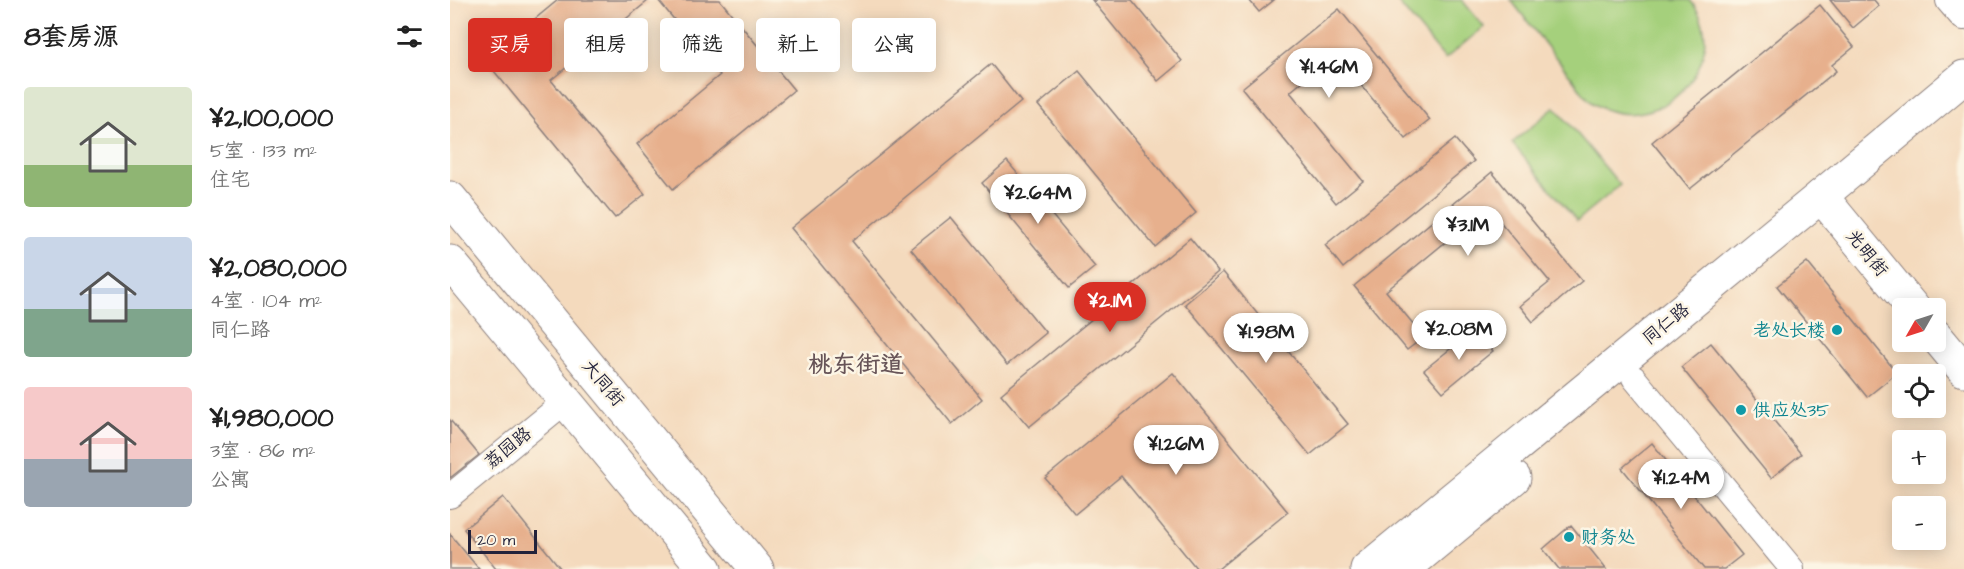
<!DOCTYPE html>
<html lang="zh">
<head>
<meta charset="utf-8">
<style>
  :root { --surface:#fff; --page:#f2f2f2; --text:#222; --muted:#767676; --accent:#d93025 }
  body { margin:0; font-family:"Architects Daughter","LXGW WenKai TC",sans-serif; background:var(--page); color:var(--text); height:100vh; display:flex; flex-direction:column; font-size:22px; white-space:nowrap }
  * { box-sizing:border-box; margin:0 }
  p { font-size:20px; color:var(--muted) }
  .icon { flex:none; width:33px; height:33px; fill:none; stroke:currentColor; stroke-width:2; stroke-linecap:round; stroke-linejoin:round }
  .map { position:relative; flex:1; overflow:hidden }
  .sheet { display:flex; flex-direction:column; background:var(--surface); width:450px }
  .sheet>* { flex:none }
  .banner { position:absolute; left:18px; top:18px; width:570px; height:54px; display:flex; gap:12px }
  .needle { width:39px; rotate:231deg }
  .tools { position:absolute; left:1442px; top:298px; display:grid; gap:12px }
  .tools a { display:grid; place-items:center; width:54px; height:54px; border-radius:6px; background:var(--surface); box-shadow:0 3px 15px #0003; font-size:30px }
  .scale { position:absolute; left:18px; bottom:15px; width:69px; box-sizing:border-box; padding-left:6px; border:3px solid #22223b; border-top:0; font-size:16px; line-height:21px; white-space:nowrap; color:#22223b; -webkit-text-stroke:4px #fcf5e5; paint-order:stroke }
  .price { position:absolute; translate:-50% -51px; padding:0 14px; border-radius:21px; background:#fff; color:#222; font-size:20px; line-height:39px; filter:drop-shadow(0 2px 3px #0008) }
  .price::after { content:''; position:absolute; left:50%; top:36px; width:18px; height:14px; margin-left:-9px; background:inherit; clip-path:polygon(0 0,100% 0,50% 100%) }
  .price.active { background:var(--accent); color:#fff }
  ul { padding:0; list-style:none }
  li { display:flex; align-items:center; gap:18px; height:150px; padding:0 24px }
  li span { display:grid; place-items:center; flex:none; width:168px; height:120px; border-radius:6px; color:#555 }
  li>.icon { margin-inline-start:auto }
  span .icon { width:72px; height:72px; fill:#fffc; stroke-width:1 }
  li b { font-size:26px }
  h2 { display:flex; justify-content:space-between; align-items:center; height:72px; padding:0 24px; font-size:26px }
  .chip { padding:0 21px; border-radius:6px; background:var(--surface); box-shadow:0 3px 15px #0003; font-size:21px; line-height:54px }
  .chip.active { background:var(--accent); color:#fff }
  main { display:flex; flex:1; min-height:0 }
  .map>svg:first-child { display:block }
  .built { fill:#e6daba }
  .green { fill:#a5d07c; stroke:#64795c; stroke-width:1.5 }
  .building { fill:#e7b08d }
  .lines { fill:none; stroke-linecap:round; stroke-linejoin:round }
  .minor-casing { stroke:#8b7e7c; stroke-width:26 }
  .tertiary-casing { stroke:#8b7e7c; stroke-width:32 }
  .secondary-casing { stroke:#8b7e7c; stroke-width:35 }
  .primary-casing { stroke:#8b7e7c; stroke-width:35 }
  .minor { stroke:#fff; stroke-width:24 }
  .tertiary { stroke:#fff; stroke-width:30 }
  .secondary { stroke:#fff; stroke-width:33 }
  .primary { stroke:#fff; stroke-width:33 }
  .culture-dot { fill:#0f9aa8; stroke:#fcf5e5; stroke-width:2 }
  .labels { text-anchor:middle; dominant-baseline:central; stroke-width:5; stroke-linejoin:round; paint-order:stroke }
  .street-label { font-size:18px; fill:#22223b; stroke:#fcf5e5 }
  .culture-label { font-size:18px; fill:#0d838f; stroke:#fcf5e5; text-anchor:start }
  .district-label { font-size:24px; font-weight:bold; fill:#675458; stroke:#fcf5e5 }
</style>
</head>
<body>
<main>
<section class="sheet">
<h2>8套房源<svg class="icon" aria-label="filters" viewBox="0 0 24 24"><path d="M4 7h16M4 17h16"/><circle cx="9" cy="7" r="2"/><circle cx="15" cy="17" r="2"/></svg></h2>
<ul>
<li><span style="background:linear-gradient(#dfe7d0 65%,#8fb573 0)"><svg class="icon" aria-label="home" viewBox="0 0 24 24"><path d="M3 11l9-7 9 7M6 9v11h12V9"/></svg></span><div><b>¥2,100,000</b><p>5室 · 133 m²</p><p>住宅</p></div></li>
<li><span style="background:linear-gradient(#c9d6e8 60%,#7fa58c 0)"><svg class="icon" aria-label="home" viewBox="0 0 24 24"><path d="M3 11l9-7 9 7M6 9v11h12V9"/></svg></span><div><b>¥2,080,000</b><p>4室 · 104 m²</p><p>同仁路</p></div></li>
<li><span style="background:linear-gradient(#f6c9c9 60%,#9aa5b1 0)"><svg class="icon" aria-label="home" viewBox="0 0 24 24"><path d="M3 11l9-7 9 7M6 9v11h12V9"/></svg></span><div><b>¥1,980,000</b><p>3室 · 86 m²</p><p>公寓</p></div></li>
</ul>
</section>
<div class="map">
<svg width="1514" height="569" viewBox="0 0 1514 569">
  <rect width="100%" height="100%" fill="#fcf5e5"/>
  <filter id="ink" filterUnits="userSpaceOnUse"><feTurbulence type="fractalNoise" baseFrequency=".0167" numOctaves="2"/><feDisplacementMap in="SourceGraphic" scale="12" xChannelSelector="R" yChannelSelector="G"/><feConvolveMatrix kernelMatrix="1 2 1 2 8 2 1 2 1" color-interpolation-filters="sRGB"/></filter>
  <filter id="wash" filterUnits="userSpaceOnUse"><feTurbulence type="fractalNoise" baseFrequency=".008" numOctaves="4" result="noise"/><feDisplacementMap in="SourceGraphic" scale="24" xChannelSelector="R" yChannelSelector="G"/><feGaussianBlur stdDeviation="1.35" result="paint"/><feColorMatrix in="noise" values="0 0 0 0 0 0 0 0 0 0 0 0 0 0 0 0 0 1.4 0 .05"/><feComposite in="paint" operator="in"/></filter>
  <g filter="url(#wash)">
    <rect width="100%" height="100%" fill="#f4dabd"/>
    <path class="built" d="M 532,552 L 546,569 L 511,569 Z"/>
    <path class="green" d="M 946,0 L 1012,0 L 1034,27 L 995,59 Z
      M 1061,0 L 1240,0 C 1288,59 1209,142 1144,104 C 1136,99 1129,87 1123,79 C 1102,53 1081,26 1061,0 Z
      M 1105,107 L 1170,185 L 1127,221 L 1062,143 Z"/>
    <g id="blocks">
      <path class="building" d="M 108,0 L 199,0 L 101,80 L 195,194 L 165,218 L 35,60 Z
        M 208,0 L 270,0 L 344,90 L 223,189 L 187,144 L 270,75 Z
        M 642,0 L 682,0 L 732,61 L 708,81 Z
        M 799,0 L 824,0 L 809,12 Z
        M 1380,0 L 1424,0 L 1429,6 L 1403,28 Z
        M 1370,5 L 1404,47 L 1382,65 L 1386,71 L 1240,189 L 1202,142 Z
        M 889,9 L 980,120 L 956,139 L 885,54 L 840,92 L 913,181 L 886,203 L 792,88 Z
        M 541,64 L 571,102 L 402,241 L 532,399 L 502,424 L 341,228 Z
        M 629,71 L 746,213 L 705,247 L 588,105 Z
        M 1005,139 L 1024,161 L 893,268 L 875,245 Z
        M 557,161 L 645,267 L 619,288 L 532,183 Z
        M 1042,172 L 1132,281 L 1083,322 L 1070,306 L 1100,282 L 1038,207 L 936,291 L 974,337 L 957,350 L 904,286 Z
        M 501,217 L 596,333 L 557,365 L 461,249 Z
        M 740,238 L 768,272 L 579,427 L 551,394 Z
        M 1357,262 L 1447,373 L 1417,397 L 1327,286 Z
        M 773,272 L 898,424 L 860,455 L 735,304 Z
        M 1025,329 L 1043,351 L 993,392 L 974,370 Z
        M 1261,343 L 1351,454 L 1321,478 L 1231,367 Z
        M 723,373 L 838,512 L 768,569 L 747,569 L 671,476 L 625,514 L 595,478 Z
        M 0,420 L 29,455 L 0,478 Z
        M 1202,443 L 1292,555 L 1274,569 L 1254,569 L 1172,468 Z
        M 53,497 L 111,569 L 46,569 L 14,529 Z
        M 1121,525 L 1156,569 L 1109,569 L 1093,549 Z
        M 0,534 L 29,569 L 0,569 Z"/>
    </g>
  </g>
  <g filter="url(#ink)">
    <use href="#blocks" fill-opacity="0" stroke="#8b7e7c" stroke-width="1.5"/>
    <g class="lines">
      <defs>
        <path id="minor" d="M 1184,378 L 1342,569
          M 0,496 L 116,401"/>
        <path id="tertiary" d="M 1501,0 L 1514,15"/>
        <path id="secondary" d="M 1371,196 L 1464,309
          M 1485,335 L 1514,370"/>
        <path id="primary" d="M 0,198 L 307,569
          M 0,262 L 255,569
          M 917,569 L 1371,196 L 1514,77
          M 954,569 L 1064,478"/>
      </defs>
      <use href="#minor" class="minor-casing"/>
      <use href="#tertiary" class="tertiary-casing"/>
      <use href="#secondary" class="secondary-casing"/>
      <use href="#primary" class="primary-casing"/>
      <use href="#minor" class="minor"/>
      <use href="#tertiary" class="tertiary"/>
      <use href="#secondary" class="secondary"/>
      <use href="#primary" class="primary"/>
    </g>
  </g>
  <g class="culture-dot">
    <circle cx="1387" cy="330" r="6"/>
    <circle cx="1291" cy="410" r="6"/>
    <circle cx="1119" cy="537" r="6"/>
  </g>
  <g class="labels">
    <g class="street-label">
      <text transform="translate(1417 253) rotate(51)">光明街</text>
      <text transform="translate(1216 324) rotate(-39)">同仁路</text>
      <text transform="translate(153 383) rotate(50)">大同街</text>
      <text transform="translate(58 448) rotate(-39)">荔园路</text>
    </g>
    <g class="culture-label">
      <text x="1375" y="330" text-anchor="end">老处长楼</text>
      <text x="1303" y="410">供应处35</text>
      <text x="1131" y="537">财务处</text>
    </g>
    <g class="district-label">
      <text x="406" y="365">桃东街道</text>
    </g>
  </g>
</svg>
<div class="tools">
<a><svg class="needle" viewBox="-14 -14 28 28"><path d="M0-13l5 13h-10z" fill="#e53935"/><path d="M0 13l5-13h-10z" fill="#767676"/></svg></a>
<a><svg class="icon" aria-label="locate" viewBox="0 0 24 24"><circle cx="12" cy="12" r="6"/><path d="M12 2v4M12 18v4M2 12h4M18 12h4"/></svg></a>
<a>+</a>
<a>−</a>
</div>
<div class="scale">20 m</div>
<b class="price" style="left:879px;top:99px">¥1.46M</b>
<b class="price" style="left:588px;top:225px">¥2.64M</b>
<b class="price" style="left:1018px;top:257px">¥3.1M</b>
<b class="price active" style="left:660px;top:333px">¥2.1M</b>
<b class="price" style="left:1009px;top:361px">¥2.08M</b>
<b class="price" style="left:816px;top:364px">¥1.98M</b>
<b class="price" style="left:726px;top:476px">¥1.26M</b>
<b class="price" style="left:1231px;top:510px">¥1.24M</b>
<div class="banner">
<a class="chip active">买房</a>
<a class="chip">租房</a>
<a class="chip">筛选</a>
<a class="chip">新上</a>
<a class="chip">公寓</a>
</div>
</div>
</main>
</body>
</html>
